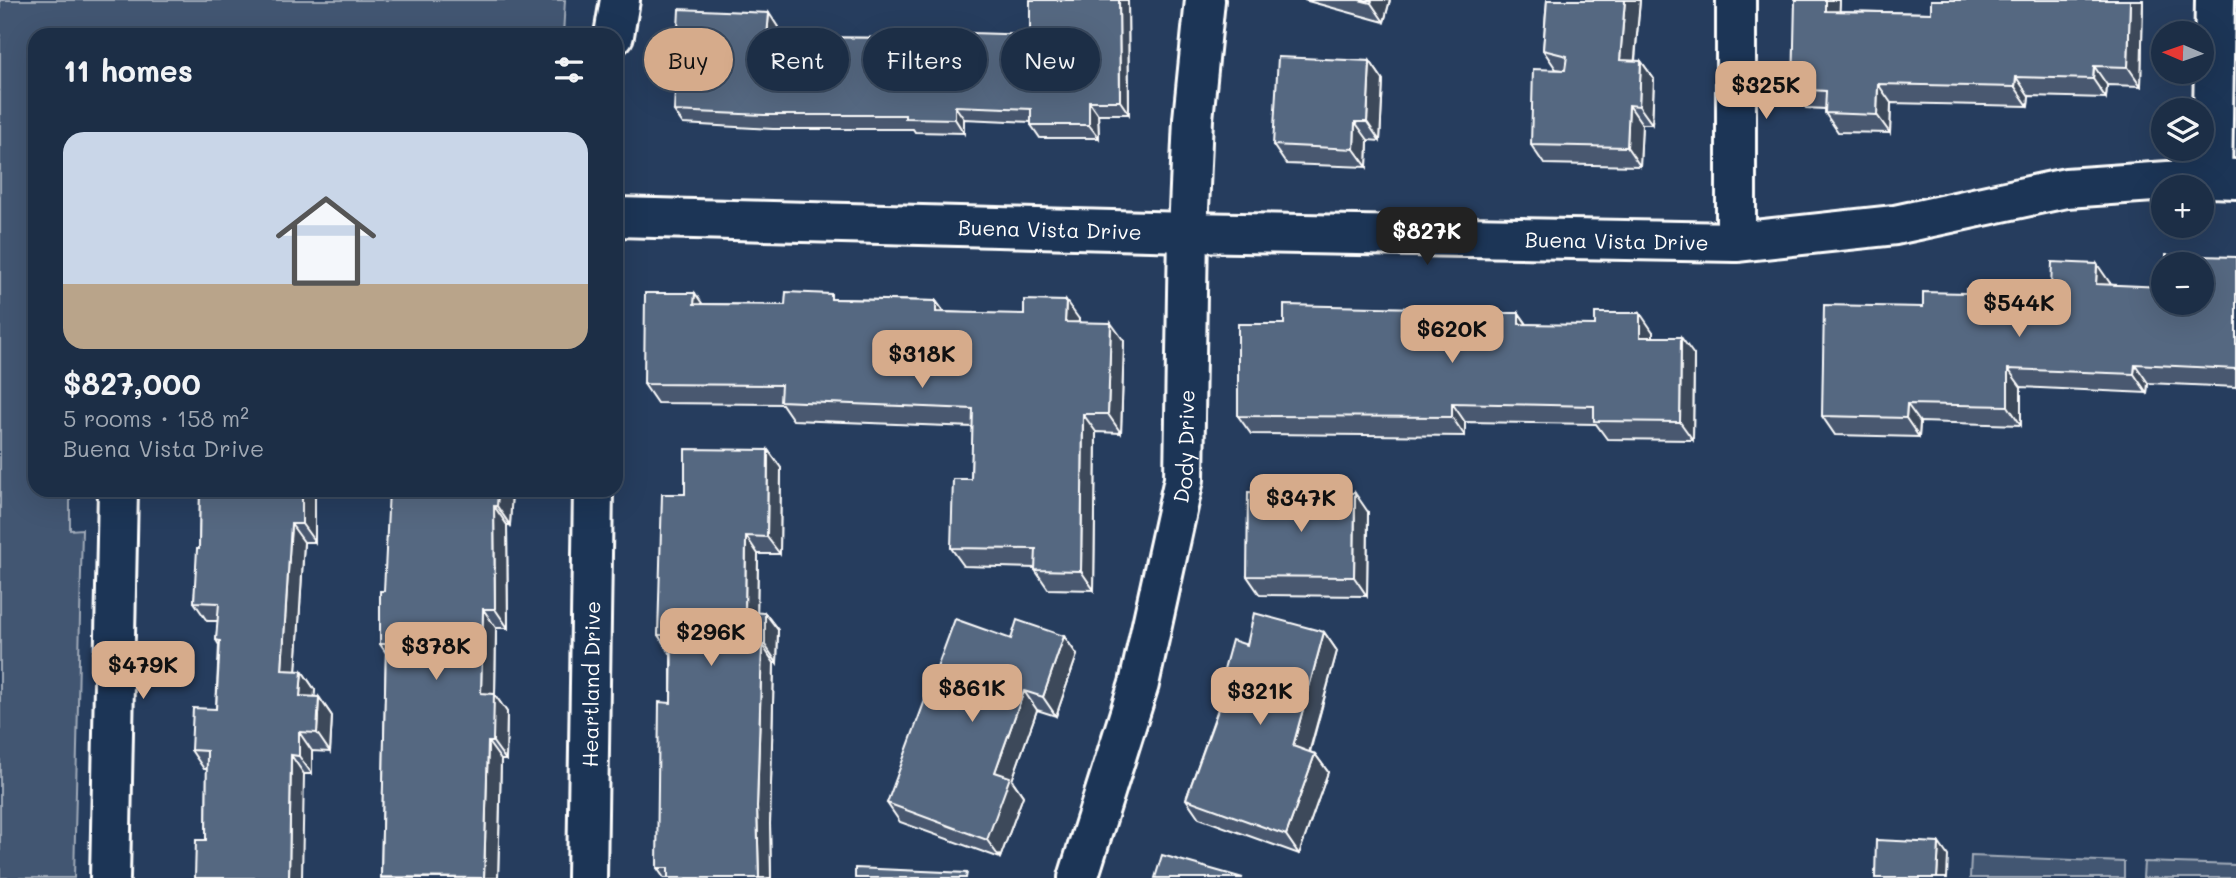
<!DOCTYPE html>
<html lang="en">
<head>
<meta charset="utf-8">
<style>
  :root { --surface:#1c2e46; --page:#25364d; --text:#f1f3f6; --muted:#a0a8b3; --line:#3a4a5f; --accent:#d6ab8b }
  body { margin:0; font-family:Mali,sans-serif; background:var(--page); color:var(--text); height:100vh; display:flex; flex-direction:column; font-size:26px; white-space:nowrap }
  * { box-sizing:border-box; margin:0 }
  p { font-size:23px; color:var(--muted) }
  .icon { flex:none; width:38px; height:38px; fill:none; stroke:currentColor; stroke-width:2; stroke-linecap:round; stroke-linejoin:round }
  .map { position:relative; flex:1; overflow:hidden }
  .sheet { position:absolute; left:28px; top:28px; width:595px; height:469px; display:flex; flex-direction:column; background:var(--surface); border-radius:21px; box-shadow:0 7px 28px #0002,0 0 0 2px var(--line) }
  .sheet>* { flex:none }
  .hud { position:absolute; left:644px; top:28px; width:665px; height:63px; display:flex; gap:14px }
  .needle { width:46px; rotate:272deg }
  .tools { position:absolute; left:2151px; top:21px; display:grid; gap:14px }
  .tools a { display:grid; place-items:center; width:63px; height:63px; border-radius:50%; background:var(--surface); box-shadow:0 7px 28px #0002,0 0 0 2px var(--line); font-size:35px }
  .price { position:absolute; translate:-50% -60px; padding:0 16px; border-radius:14px; background:var(--accent); color:#111; font-size:23px; line-height:46px; filter:drop-shadow(0 2px 4px #0008) }
  .price::after { content:''; position:absolute; left:50%; top:42px; width:21px; height:16px; margin-left:-10px; background:inherit; clip-path:polygon(0 0,100% 0,50% 100%) }
  .price.selected { background:#222; color:#fff }
  ul { padding:0; list-style:none }
  li { display:grid; align-content:center; gap:14px; height:371px; padding:0 35px }
  li span { display:grid; place-items:center; height:217px; border-radius:21px; color:#555 }
  li>.icon { margin-inline-start:auto }
  span .icon { width:126px; height:126px; fill:#fffc; stroke-width:1 }
  li b { font-size:30px }
  h2 { display:flex; justify-content:space-between; align-items:center; height:84px; padding:0 35px; font-size:30px }
  .chip { padding:0 24px; border-radius:32px; background:var(--surface); box-shadow:0 7px 28px #0002,0 0 0 2px var(--line); font-size:24px; line-height:63px }
  .chip.selected { background:var(--accent); color:#111 }
  .map>svg:first-child { display:block }
  .green { fill:#425672; stroke:#a0aab8; stroke-width:2 }
  .lines { fill:none; stroke-linecap:round; stroke-linejoin:round }
  .street-casing { stroke:#fff; stroke-width:44 }
  .secondary-casing { stroke:#fff; stroke-width:44 }
  .street { stroke:#1d3557; stroke-width:38 }
  .secondary { stroke:#1d3557; stroke-width:38 }
  .wall { fill:#49596f; stroke:#fff; stroke-width:2 }
  .shaded-wall { fill:#3c485a; stroke:#fff; stroke-width:2 }
  .building { fill:#556781; stroke:#fff; stroke-width:2 }
  .labels { text-anchor:middle; dominant-baseline:central; stroke-width:7; stroke-linejoin:round; paint-order:stroke }
  .street-label { font-size:21px; fill:#fff; stroke:#1d3557 }
</style>
</head>
<body>
<div class="map">
<svg width="2236" height="878" viewBox="0 0 2236 878">
  <rect width="100%" height="100%" fill="#263d5e"/>
  <filter id="ink" filterUnits="userSpaceOnUse"><feTurbulence type="fractalNoise" baseFrequency=".0143" numOctaves="2"/><feDisplacementMap in="SourceGraphic" scale="14" xChannelSelector="R" yChannelSelector="G"/><feConvolveMatrix kernelMatrix="1 2 1 2 8 2 1 2 1" color-interpolation-filters="sRGB"/></filter>
  <g filter="url(#ink)">
    <path class="green" d="M 0,0 L 565,0 L 563,35 L 35,35 L 35,490 L 70,490 L 70,530 L 82,529 L 74,878 L 0,878 Z
      M 1971,856 L 2124,862 L 2124,878 L 1970,878 Z
      M 2144,862 L 2236,865 L 2236,878 L 2143,878 Z"/>
    <g class="lines">
      <defs>
        <g id="street">
          <path d="M 1736,0 L 1736,242"/>
          <path d="M 2212,178 L 2215,0"/>
          <path id="s1" d="M 587,878 L 593,490"/>
          <path id="s2" d="M 1078,878 L 1139,684 L 1184,479 L 1188,232 L 1193,119 L 1205,0"/>
        </g>
        <g id="secondary">
          <path d="M 614,35 L 620,0"/>
          <path id="s3" d="M 616,217 L 1188,232 L 1736,242 L 1895,225 L 2066,188 L 2212,178 L 2236,179"/>
          <path d="M 110,878 L 118,490"/>
        </g>
      </defs>
      <use href="#street" class="street-casing"/>
      <use href="#secondary" class="secondary-casing"/>
      <use href="#street" class="street"/>
      <use href="#secondary" class="secondary"/>
    </g>
    <path class="wall" d="M 1128,0 L 1129,114 L 1098,114 L 1099,138 L 1040,138 L 1031,125 L 1031,122 L 964,119 L 964,133 L 915,132 L 913,129 L 773,129 L 683,124 L 674,111 L 778,27 L 777,37 L 907,38 L 1030,35 Z
      M 1304,0 L 1390,0 L 1384,22 Z
      M 1547,0 L 1640,0 L 1635,61 L 1641,61 L 1654,79 L 1652,124 L 1642,124 L 1640,166 L 1544,164 L 1531,145 L 1563,70 L 1556,69 L 1543,50 Z
      M 1840,0 L 1839,11 L 1931,13 L 1931,0 L 2143,0 L 2141,86 L 2107,85 L 2106,98 L 2029,96 L 2028,106 L 1891,103 L 1890,133 L 1838,132 L 1825,113 L 1825,109 L 1806,108 L 1793,89 Z
      M 1370,61 L 1383,80 L 1380,141 L 1368,140 L 1367,167 L 1286,164 L 1273,145 Z
      M 2236,257 L 2236,387 L 2148,383 L 2147,393 L 2021,387 L 2021,425 L 1920,422 L 1919,437 L 1835,435 L 1822,416 L 1923,307 L 1966,293 L 2051,290 L 2110,283 L 2110,284 L 2163,303 Z
      M 834,299 L 936,301 L 944,312 L 1079,319 L 1079,322 L 1124,341 L 1121,433 L 1096,432 L 1094,590 L 1048,589 L 1035,570 L 1035,568 L 964,566 L 951,548 L 971,479 L 973,427 L 793,420 L 782,404 L 657,403 L 644,384 L 702,304 L 785,305 Z
      M 1424,313 L 1519,313 L 1527,324 L 1653,332 L 1653,337 L 1694,355 L 1693,440 L 1607,439 L 1596,424 L 1465,422 L 1465,436 L 1251,434 L 1238,416 L 1284,324 Z
      M 768,450 L 781,468 L 780,554 L 758,554 L 757,613 L 765,613 L 778,630 L 777,663 L 774,663 L 770,824 L 771,878 L 664,878 L 657,868 L 671,703 L 671,653 L 670,653 L 658,635 L 685,494 Z
      M 200,490 L 315,490 L 315,542 L 304,542 L 296,671 L 302,671 L 315,690 L 314,697 L 319,697 L 332,716 L 330,752 L 312,751 L 312,774 L 304,774 L 206,840 L 207,769 L 204,769 L 191,750 L 216,709 L 219,645 L 216,640 L 218,621 L 207,621 L 194,602 L 199,549 Z
      M 512,490 L 510,525 L 507,525 L 508,628 L 496,628 L 495,695 L 507,712 L 506,760 L 501,760 L 498,878 L 381,878 L 386,653 L 380,644 L 384,591 Z
      M 1368,512 L 1367,596 L 1260,595 L 1247,576 Z
      M 1324,632 L 1337,651 L 1310,752 L 1315,754 L 1328,772 L 1299,854 L 1199,818 L 1186,799 L 1220,703 L 1216,698 L 1247,645 Z
      M 1064,636 L 1077,655 L 1056,716 L 1037,710 L 1012,780 L 1023,796 L 1000,858 L 900,822 L 887,803 L 1011,639 Z"/>
    <path class="shaded-wall" d="M 1119,0 L 1128,0 L 1129,114 L 1120,101 Z
      M 1372,0 L 1390,0 L 1384,22 L 1371,3 Z
      M 1625,0 L 1640,0 L 1633,79 L 1620,60 Z
      M 1826,0 L 1840,0 L 1839,29 L 1826,11 Z
      M 2130,0 L 2143,0 L 2141,86 L 2128,67 Z
      M 769,13 L 778,27 L 777,51 L 767,37 Z
      M 1370,61 L 1383,80 L 1380,141 L 1367,122 Z
      M 1641,61 L 1654,79 L 1652,124 L 1639,106 Z
      M 2094,66 L 2107,85 L 2106,98 L 2093,79 Z
      M 2016,77 L 2029,96 L 2028,106 L 2015,87 Z
      M 1878,84 L 1891,103 L 1890,133 L 1877,115 Z
      M 1089,101 L 1098,114 L 1099,138 L 1089,125 Z
      M 1629,105 L 1642,124 L 1640,166 L 1627,147 Z
      M 955,106 L 964,119 L 964,133 L 955,119 Z
      M 1355,122 L 1368,140 L 1367,167 L 1354,149 Z
      M 2097,264 L 2110,283 L 2109,302 L 2096,284 Z
      M 695,293 L 708,312 L 694,304 Z
      M 936,301 L 949,319 L 936,312 Z
      M 1066,301 L 1079,319 L 1078,340 L 1065,322 Z
      M 1519,313 L 1532,332 L 1519,324 Z
      M 1640,313 L 1653,332 L 1653,355 L 1640,337 Z
      M 1111,323 L 1124,341 L 1121,433 L 1108,414 Z
      M 1681,337 L 1694,355 L 1693,440 L 1680,422 Z
      M 2135,364 L 2148,383 L 2147,393 L 2134,374 Z
      M 2008,369 L 2021,387 L 2021,425 L 2008,406 Z
      M 1452,403 L 1465,422 L 1465,436 L 1452,417 Z
      M 1907,404 L 1920,422 L 1919,437 L 1906,418 Z
      M 1083,414 L 1096,432 L 1094,590 L 1081,571 Z
      M 768,450 L 781,468 L 780,554 L 767,537 Z
      M 302,490 L 315,490 L 315,542 L 302,524 Z
      M 498,490 L 512,490 L 510,525 L 497,506 Z
      M 1355,493 L 1368,512 L 1367,596 L 1354,577 Z
      M 494,506 L 507,525 L 508,628 L 495,609 Z
      M 291,524 L 304,542 L 295,689 L 282,670 Z
      M 746,536 L 758,554 L 757,630 L 745,612 Z
      M 483,609 L 496,628 L 495,695 L 507,712 L 506,760 L 493,742 L 481,693 Z
      M 765,613 L 778,630 L 777,663 L 765,645 Z
      M 1324,632 L 1337,651 L 1306,764 L 1293,746 Z
      M 1064,636 L 1077,655 L 1056,716 L 1043,697 Z
      M 762,645 L 774,663 L 770,824 L 771,878 L 759,878 L 757,807 Z
      M 302,671 L 315,690 L 313,715 L 300,696 Z
      M 1024,691 L 1037,710 L 1012,780 L 1023,796 L 1000,858 L 987,840 L 995,772 Z
      M 319,697 L 332,716 L 330,752 L 317,733 Z
      M 299,732 L 312,751 L 312,774 L 299,756 Z
      M 488,742 L 501,760 L 498,878 L 484,878 Z
      M 1315,754 L 1328,772 L 1299,854 L 1286,835 Z
      M 291,755 L 304,774 L 302,878 L 289,878 Z
      M 1939,843 L 1948,856 L 1947,878 L 1937,878 Z"/>
    <path class="building" d="M 1030,0 L 1119,0 L 1120,101 L 1089,101 L 1089,125 L 1031,125 L 1031,109 L 955,106 L 955,119 L 905,118 L 905,115 L 764,115 L 674,111 L 679,9 L 769,13 L 767,37 L 907,38 L 908,31 L 1030,35 Z
      M 1359,0 L 1372,0 L 1371,3 Z
      M 1547,0 L 1625,0 L 1620,60 L 1641,61 L 1639,106 L 1629,105 L 1627,147 L 1531,145 L 1533,69 L 1565,70 L 1567,56 L 1543,50 Z
      M 1795,0 L 1826,0 L 1826,11 L 1931,13 L 1931,0 L 2130,0 L 2128,67 L 2094,66 L 2093,79 L 2016,77 L 2015,87 L 1878,84 L 1877,115 L 1825,113 L 1826,91 L 1793,89 Z
      M 1278,57 L 1370,61 L 1367,122 L 1355,122 L 1354,149 L 1273,145 Z
      M 2166,255 L 2236,257 L 2236,369 L 2135,364 L 2134,374 L 2008,369 L 2008,406 L 1907,404 L 1906,418 L 1822,416 L 1824,305 L 1923,307 L 1923,292 L 1966,293 L 1966,289 L 2051,290 L 2052,262 L 2097,264 L 2096,284 L 2163,287 L 2163,303 L 2202,303 L 2202,264 L 2166,264 Z
      M 786,292 L 831,294 L 831,299 L 936,301 L 936,312 L 1024,314 L 1024,300 L 1066,301 L 1065,322 L 1111,323 L 1108,414 L 1083,414 L 1081,571 L 1035,570 L 1036,549 L 951,548 L 953,479 L 971,479 L 973,409 L 780,401 L 781,385 L 644,384 L 645,293 L 695,293 L 694,304 L 785,305 Z
      M 1284,305 L 1420,308 L 1420,313 L 1519,313 L 1519,324 L 1595,325 L 1595,313 L 1640,313 L 1640,337 L 1681,337 L 1680,422 L 1594,421 L 1594,406 L 1452,403 L 1452,417 L 1238,416 L 1238,324 L 1284,324 Z
      M 685,449 L 768,450 L 767,537 L 746,536 L 745,612 L 765,613 L 765,645 L 762,645 L 757,807 L 759,878 L 668,878 L 668,868 L 657,868 L 659,702 L 671,703 L 672,635 L 658,635 L 662,494 L 685,494 Z
      M 200,490 L 302,490 L 302,524 L 291,524 L 282,670 L 302,671 L 300,696 L 319,697 L 317,733 L 299,732 L 299,756 L 291,755 L 289,878 L 195,878 L 196,840 L 206,840 L 207,751 L 191,750 L 193,708 L 216,709 L 220,641 L 216,640 L 219,603 L 194,602 L 197,549 L 199,549 Z
      M 389,490 L 498,490 L 497,506 L 494,506 L 495,609 L 483,609 L 481,693 L 494,694 L 493,742 L 488,742 L 484,878 L 381,877 L 386,644 L 380,644 L 380,591 L 384,591 Z
      M 1248,492 L 1355,493 L 1354,577 L 1247,576 Z
      M 1254,613 L 1324,632 L 1293,746 L 1315,754 L 1286,835 L 1186,799 L 1222,699 L 1216,698 L 1232,640 L 1247,645 Z
      M 955,619 L 1011,639 L 1017,620 L 1064,636 L 1043,697 L 1024,691 L 995,772 L 1010,777 L 987,840 L 887,803 Z
      M 1876,840 L 1939,843 L 1937,878 L 1875,878 Z
      M 1162,855 L 1243,878 L 1155,878 Z
      M 855,868 L 967,873 L 966,878 L 855,878 Z"/>
  </g>
  <g class="labels">
    <g class="street-label">
      <text stroke="none"><textPath href="#s3" startOffset="434">Buena Vista Drive</textPath></text>
      <text stroke="none"><textPath href="#s3" startOffset="1001">Buena Vista Drive</textPath></text>
      <text stroke="none"><textPath href="#s2" startOffset="446">Dody Drive</textPath></text>
      <text stroke="none"><textPath href="#s1" startOffset="194">Heartland Drive</textPath></text>
    </g>
  </g>
</svg>
<div class="tools">
<a><svg class="needle" viewBox="-14 -14 28 28"><path d="M0-13l5 13h-10z" fill="#e53935"/><path d="M0 13l5-13h-10z" fill="#a0a8b3"/></svg></a>
<a><svg class="icon" aria-label="layers" viewBox="0 0 24 24"><path d="M12 4l9 5-9 5-9-5zM3 14l9 5 9-5"/></svg></a>
<a>+</a>
<a>−</a>
</div>
<b class="price" style="left:1766px;top:121px">$325K</b>
<b class="price selected" style="left:1427px;top:267px">$827K</b>
<b class="price" style="left:2019px;top:339px">$544K</b>
<b class="price" style="left:1452px;top:365px">$620K</b>
<b class="price" style="left:922px;top:390px">$318K</b>
<b class="price" style="left:1301px;top:534px">$347K</b>
<b class="price" style="left:711px;top:668px">$296K</b>
<b class="price" style="left:436px;top:682px">$378K</b>
<b class="price" style="left:143px;top:701px">$479K</b>
<b class="price" style="left:972px;top:724px">$861K</b>
<b class="price" style="left:1260px;top:727px">$321K</b>
<div class="hud">
<a class="chip selected">Buy</a>
<a class="chip">Rent</a>
<a class="chip">Filters</a>
<a class="chip">New</a>
</div>
<section class="sheet">
<h2>11 homes<svg class="icon" aria-label="filters" viewBox="0 0 24 24"><path d="M4 7h16M4 17h16"/><circle cx="9" cy="7" r="2"/><circle cx="15" cy="17" r="2"/></svg></h2>
<ul>
<li><span style="background:linear-gradient(#c9d6e8 70%,#b9a48a 0)"><svg class="icon" aria-label="home" viewBox="0 0 24 24"><path d="M3 11l9-7 9 7M6 9v11h12V9"/></svg></span><div><b>$827,000</b><p>5 rooms · 158 m²</p><p>Buena Vista Drive</p></div></li>
</ul>
</section>
</div>
</body>
</html>
